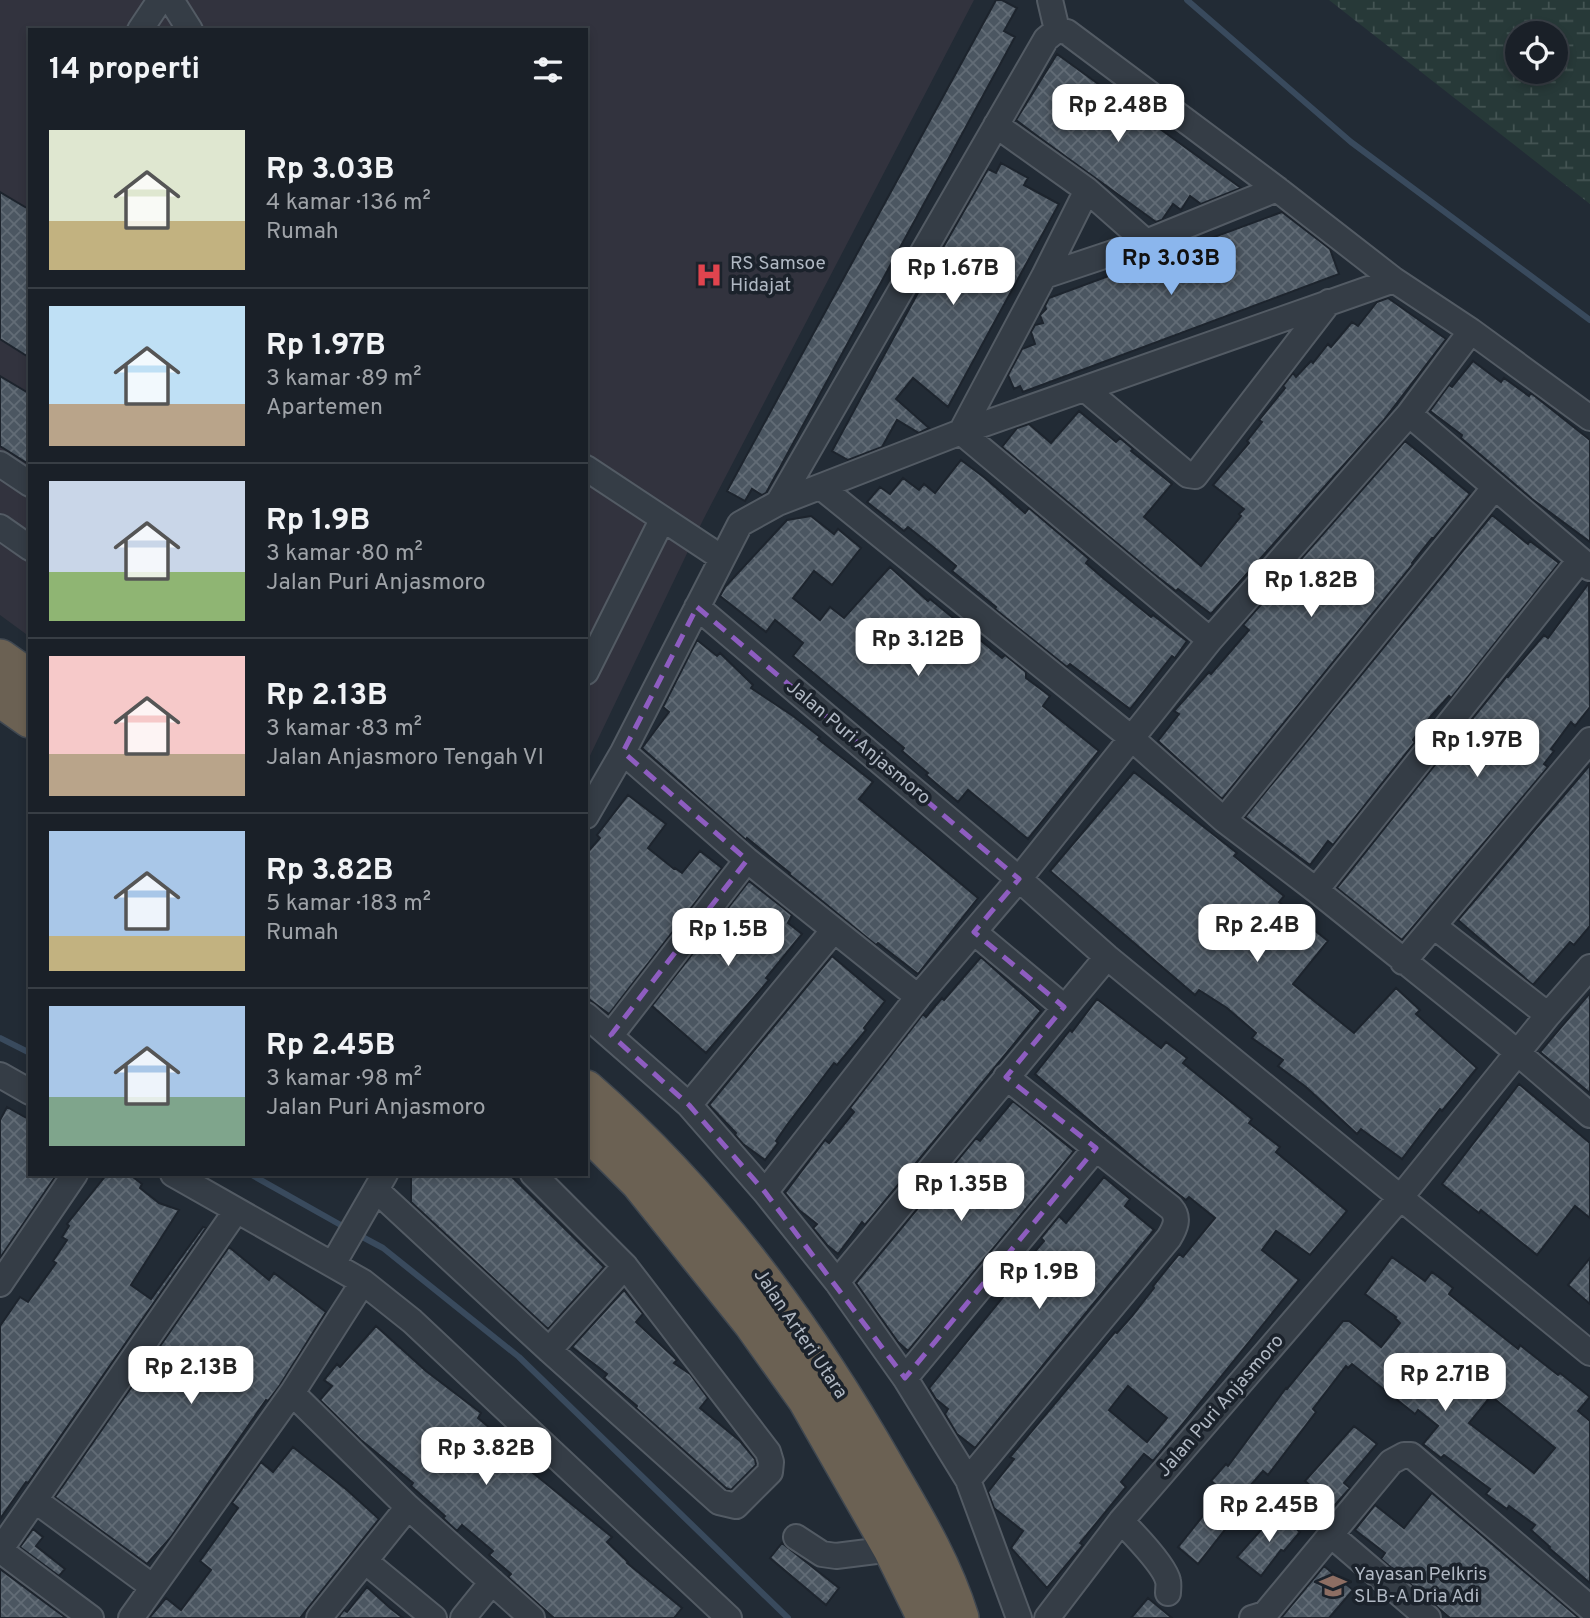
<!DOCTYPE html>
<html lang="id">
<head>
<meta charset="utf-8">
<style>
  :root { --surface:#1a2028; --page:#272d34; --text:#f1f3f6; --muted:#9fa3a8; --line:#383e45; --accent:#8bb6ed }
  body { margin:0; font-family:Overpass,sans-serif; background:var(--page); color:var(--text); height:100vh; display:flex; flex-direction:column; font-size:26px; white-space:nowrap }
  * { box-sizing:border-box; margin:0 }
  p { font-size:23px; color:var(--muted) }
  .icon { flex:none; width:38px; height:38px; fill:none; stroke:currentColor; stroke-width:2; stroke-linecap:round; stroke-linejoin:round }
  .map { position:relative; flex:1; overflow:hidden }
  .details { position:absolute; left:28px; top:28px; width:560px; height:1148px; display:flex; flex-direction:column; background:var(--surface); border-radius:0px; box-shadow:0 4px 10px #0003,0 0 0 2px var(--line) }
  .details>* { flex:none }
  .buttons { position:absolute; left:1505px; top:21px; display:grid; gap:14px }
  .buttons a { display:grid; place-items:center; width:63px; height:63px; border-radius:50%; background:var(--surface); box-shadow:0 4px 10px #0003,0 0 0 2px var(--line); font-size:35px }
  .price { position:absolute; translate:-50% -60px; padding:0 16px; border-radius:14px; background:#fff; color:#222; font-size:23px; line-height:46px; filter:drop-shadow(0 2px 4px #0008) }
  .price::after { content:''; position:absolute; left:50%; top:42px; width:21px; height:16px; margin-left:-10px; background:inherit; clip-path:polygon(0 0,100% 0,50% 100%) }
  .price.current { background:var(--accent); color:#111 }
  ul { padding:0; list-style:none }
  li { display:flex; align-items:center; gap:21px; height:175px; padding:0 21px }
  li+li { border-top:2px solid var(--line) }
  li span { display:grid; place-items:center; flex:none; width:196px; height:140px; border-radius:0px; color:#555 }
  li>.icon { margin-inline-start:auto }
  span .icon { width:84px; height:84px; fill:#fffc; stroke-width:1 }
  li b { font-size:30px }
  h2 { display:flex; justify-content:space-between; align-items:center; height:84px; padding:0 21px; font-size:30px }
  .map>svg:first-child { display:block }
  .medical { fill:#32333e }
  .wetland { fill:url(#wetland-marsh); fill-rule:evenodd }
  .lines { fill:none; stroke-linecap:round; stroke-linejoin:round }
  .stream { stroke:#394a5d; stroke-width:6 }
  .building { fill:url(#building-cross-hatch); stroke:#1d242d; stroke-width:2; fill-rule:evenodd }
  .minor-casing { stroke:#535b64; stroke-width:28 }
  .highway-casing { stroke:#404851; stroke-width:40 }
  .minor { stroke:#353d46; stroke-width:24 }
  .highway { stroke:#6b6153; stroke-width:37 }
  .marked { fill:none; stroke:#8e5dc0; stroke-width:5; stroke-dasharray:14 9; stroke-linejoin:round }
  .labels { text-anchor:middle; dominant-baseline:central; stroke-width:7; stroke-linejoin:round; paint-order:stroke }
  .poi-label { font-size:19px; fill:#b0b8c3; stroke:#1b222b; text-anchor:start }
  .street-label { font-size:19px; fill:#b0b8c3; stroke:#1b222b }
</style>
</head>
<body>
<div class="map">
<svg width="1590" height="1618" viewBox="0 0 1590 1618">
  <defs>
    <pattern id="wetland-marsh" width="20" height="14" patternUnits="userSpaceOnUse" patternTransform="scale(1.75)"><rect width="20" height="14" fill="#273938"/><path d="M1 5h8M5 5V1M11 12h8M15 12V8" fill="none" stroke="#445453"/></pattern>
    <pattern id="building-cross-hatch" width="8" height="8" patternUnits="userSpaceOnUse" patternTransform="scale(1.75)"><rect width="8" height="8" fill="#4b5661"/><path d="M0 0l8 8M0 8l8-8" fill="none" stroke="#626c76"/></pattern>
  </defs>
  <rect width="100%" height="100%" fill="#222b35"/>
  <path class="medical" d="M 0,0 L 974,0 L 703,520 L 586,764 L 586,30 L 30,30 L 30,637 L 0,615 Z"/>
  <path class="wetland" d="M 1329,0 L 1590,0 L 1590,204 ZM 1517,33 L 1556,33 L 1556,72 L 1517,72 Z"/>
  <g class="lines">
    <path class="stream" d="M 1187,0 L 1351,142 L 1590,320
      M 0,1038 L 30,1053
      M 250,1174 L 346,1228
      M 355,1233 L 383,1248 L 519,1357 L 788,1618"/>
  </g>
  <path class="building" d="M 996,0 L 1002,0 L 1017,8 L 1004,31 L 1015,37 L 766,493 L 762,495 L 752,489 L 745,501 L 727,491 Z
    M 1057,54 L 1200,158 L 1241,188 L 1201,204 L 1190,196 L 1181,210 L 1173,204 L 1162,220 L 1156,222 L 1036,135 L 1016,120 Z
    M 1001,163 L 1028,178 L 1024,185 L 1059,204 L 948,407 L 913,378 L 896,399 L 929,428 L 919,433 L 897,420 L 882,447 L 848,460 L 832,451 L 933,265 L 988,169 L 996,173 Z
    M 0,192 L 30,210 L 30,358 L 0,339 Z
    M 1282,212 L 1330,249 L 1339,274 L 1023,392 L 1020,386 L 1014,389 L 1008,375 L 1022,349 L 1035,344 L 1031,332 L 1035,325 L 1043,323 L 1040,315 L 1046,309 L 1045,306 L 1049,298 Z
    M 1388,298 L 1446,339 L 1383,421 L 1211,614 L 1178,589 L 1176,591 L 1154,574 L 1002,447 L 1017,428 L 1029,424 L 1051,443 L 1079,411 L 1116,442 L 1120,438 L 1133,449 L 1131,451 L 1172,484 L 1144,517 L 1201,566 L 1241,516 L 1239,514 L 1244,509 L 1213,485 L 1249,443 L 1247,441 L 1262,422 L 1259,420 L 1285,388 L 1283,386 L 1293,373 L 1296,377 L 1311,361 L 1313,363 L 1328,344 L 1331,347 L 1352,322 L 1358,326 L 1377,302 Z
    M 1473,361 L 1501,382 L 1504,378 L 1529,396 L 1531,393 L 1590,440 L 1590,542 L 1532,499 L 1461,438 L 1462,435 L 1430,411 L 1449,385 L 1452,387 Z
    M 0,376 L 30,394 L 30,465 L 0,446 Z
    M 1405,441 L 1470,494 L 1433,539 L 1432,538 L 1412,563 L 1413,564 L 1222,799 L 1158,741 L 1179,714 L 1174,711 L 1209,672 L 1211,674 L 1249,630 L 1243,625 Z
    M 961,460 L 985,478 L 1025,513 L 1029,508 L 1089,559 L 1086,563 L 1103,578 L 1151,617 L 1153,615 L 1187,641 L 1175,658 L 1172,656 L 1130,709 L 1070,664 L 1067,667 L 995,609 L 996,607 L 952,571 L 956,566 L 932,546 L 908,527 L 904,531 L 867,502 L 880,487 L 890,494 L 903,478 L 919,490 L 924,484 L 935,493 Z
    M 1492,515 L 1528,544 L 1530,541 L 1559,563 L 1451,698 L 1449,696 L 1431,716 L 1413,740 L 1415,742 L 1333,845 L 1328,841 L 1310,865 L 1245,817 Z
    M 811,516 L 834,534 L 838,529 L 861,548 L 832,585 L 814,571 L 793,598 L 820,620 L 830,607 L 844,618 L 890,567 L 928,601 L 930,599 L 1002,658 L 1005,655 L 1026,672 L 1026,678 L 1050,696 L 1043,706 L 1099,751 L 1028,839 L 968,790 L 958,802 L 926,775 L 928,773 L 902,751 L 904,748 L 793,656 L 803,643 L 775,620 L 766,632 L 720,596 L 725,587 L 787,520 Z
    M 1589,583 L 1590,707 L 1575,726 L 1571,722 L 1551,749 L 1554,751 L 1544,764 L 1548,767 L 1402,940 L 1337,888 L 1438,761 L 1461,737 L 1459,735 L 1507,676 L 1508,677 L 1544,635 L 1548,638 Z
    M 697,640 L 717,656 L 720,653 L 753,685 L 751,688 L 793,716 L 820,737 L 818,739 L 873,782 L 859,799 L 978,898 L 918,974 L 878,943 L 876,945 L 789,874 L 790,873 L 747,838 L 746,840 L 642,748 L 669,712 L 663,707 Z
    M 1590,765 L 1590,926 L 1574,945 L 1570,942 L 1533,985 L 1458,920 Z
    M 1134,772 L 1237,853 L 1234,856 L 1284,896 L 1279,902 L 1328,941 L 1293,984 L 1354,1033 L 1396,988 L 1420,1010 L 1416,1014 L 1477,1068 L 1442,1111 L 1440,1109 L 1402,1159 L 1361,1129 L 1357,1134 L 1306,1087 L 1278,1066 L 1283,1060 L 1252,1038 L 1256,1033 L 1227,1008 L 1199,990 L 1195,995 L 1050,871 Z
    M 628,795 L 666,824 L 648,848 L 674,869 L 675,868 L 682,873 L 700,851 L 722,868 L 609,1014 L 586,997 L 586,854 L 600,838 L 597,835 Z
    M 749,881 L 792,915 L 788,923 L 802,934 L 766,978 L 769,980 L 706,1053 L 652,1006 Z
    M 832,956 L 885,1001 L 864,1028 L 866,1030 L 837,1065 L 834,1063 L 787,1125 L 776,1141 L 778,1143 L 765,1160 L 743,1144 L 735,1135 L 736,1133 L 709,1105 Z
    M 981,957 L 1041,1011 L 865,1225 L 862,1222 L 838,1254 L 827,1245 L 813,1228 L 817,1224 L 799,1210 L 785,1193 L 825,1140 L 829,1143 L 854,1112 L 850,1108 L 923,1014 L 926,1017 L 942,998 L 944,1000 Z
    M 1590,993 L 1590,1093 L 1540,1052 Z
    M 1097,999 L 1161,1048 L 1166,1042 L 1187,1058 L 1183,1063 L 1252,1119 L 1249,1123 L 1280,1147 L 1276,1152 L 1347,1211 L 1310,1255 L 1276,1231 L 1262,1250 L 1299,1280 L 1153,1461 L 1144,1454 L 1121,1482 L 1126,1487 L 1080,1543 L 1083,1545 L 1047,1588 L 1011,1548 L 1023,1531 L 994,1508 L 988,1492 L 1014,1459 L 1010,1457 L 1115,1332 L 1117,1333 L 1132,1316 L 1154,1288 L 1153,1286 L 1179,1254 L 1183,1257 L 1215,1218 L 1189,1197 L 1186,1200 L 1145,1168 L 1035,1074 L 1070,1030 L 1072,1032 ZM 1128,1386 L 1167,1418 L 1147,1442 L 1109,1410 Z
    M 1519,1084 L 1590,1143 L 1590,1218 L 1575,1206 L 1537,1255 L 1481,1210 L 1479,1213 L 1442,1184 Z
    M 1013,1101 L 1074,1151 L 908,1351 L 898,1342 L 856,1283 L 976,1138 L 980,1141 Z
    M 7,1107 L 30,1120 L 30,1174 L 57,1174 L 0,1258 L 0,1120 Z
    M 107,1174 L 129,1174 L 142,1184 L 140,1188 L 159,1203 L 179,1210 L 131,1285 L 151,1299 L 203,1227 L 206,1228 L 28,1483 L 26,1482 L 0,1519 L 0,1326 L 20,1297 L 28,1302 L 56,1263 L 53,1261 L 67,1240 L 62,1237 L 69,1226 L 67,1224 Z
    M 411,1174 L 509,1174 L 604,1267 L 548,1329 L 411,1202 Z
    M 1104,1177 L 1130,1199 L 1125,1206 L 1154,1230 L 975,1448 L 957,1434 L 945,1414 L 948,1409 L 936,1399 L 929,1388 L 1017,1280 L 1014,1276 L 1044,1241 L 1041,1238 L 1059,1216 L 1066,1223 Z
    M 229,1247 L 269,1280 L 274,1273 L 326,1312 L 280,1385 L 268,1401 L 266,1400 L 171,1537 L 147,1564 L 55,1497 Z
    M 1392,1257 L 1425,1281 L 1432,1272 L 1453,1288 L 1449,1294 L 1518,1349 L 1520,1345 L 1558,1375 L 1560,1373 L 1590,1397 L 1578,1411 L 1590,1421 L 1590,1583 L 1549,1548 L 1550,1547 L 1531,1530 L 1535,1525 L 1509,1506 L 1507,1509 L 1486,1494 L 1490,1489 L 1444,1455 L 1441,1458 L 1423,1444 L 1438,1426 L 1418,1410 L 1415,1414 L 1352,1364 L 1348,1368 L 1346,1366 L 1313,1409 L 1316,1412 L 1268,1475 L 1263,1471 L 1224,1516 L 1231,1522 L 1198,1564 L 1178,1547 L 1223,1491 L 1211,1481 L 1226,1464 L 1228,1466 L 1286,1388 L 1287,1389 L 1343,1321 L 1349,1321 L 1381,1347 L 1400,1323 L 1395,1318 L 1396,1317 L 1365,1294 ZM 1491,1396 L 1555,1448 L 1534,1473 L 1469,1423 Z
    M 1590,1258 L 1590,1304 L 1568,1285 Z
    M 624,1290 L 643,1314 L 636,1322 L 677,1360 L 674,1363 L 690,1374 L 708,1398 L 700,1408 L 740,1441 L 755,1459 L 756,1465 L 731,1490 L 726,1488 L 636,1408 L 637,1406 L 604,1378 L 607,1374 L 572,1347 Z
    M 376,1326 L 426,1371 L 481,1413 L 478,1418 L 517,1451 L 512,1456 L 612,1537 L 607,1542 L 628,1562 L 627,1563 L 682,1608 L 674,1618 L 554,1618 L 508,1577 L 511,1574 L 489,1555 L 493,1551 L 462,1525 L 457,1531 L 443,1518 L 445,1516 L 411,1486 L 413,1483 L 361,1440 L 320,1400 L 332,1386 L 324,1380 L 337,1364 L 340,1367 Z
    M 1354,1426 L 1377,1444 L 1344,1483 L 1350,1488 L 1334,1506 L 1305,1481 Z
    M 293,1447 L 347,1490 L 379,1519 L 300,1618 L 149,1618 L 166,1598 L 181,1610 L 211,1570 L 200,1561 L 238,1508 L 232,1503 L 261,1462 L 273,1472 Z
    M 1432,1493 L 1579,1618 L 1450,1618 L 1381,1559 L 1385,1553 L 1355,1530 L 1375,1505 L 1404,1528 Z
    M 1277,1512 L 1300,1532 L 1284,1551 L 1281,1550 L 1261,1576 L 1237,1557 Z
    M 33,1529 L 43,1537 L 36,1546 L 65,1569 L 59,1576 L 20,1547 Z
    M 782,1543 L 839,1588 L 826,1605 L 770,1558 Z
    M 1324,1566 L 1353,1590 L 1329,1618 L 1281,1618 Z
    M 0,1569 L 66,1618 L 0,1618 Z
    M 367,1587 L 390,1608 L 403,1618 L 338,1618 L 344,1610 L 347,1612 Z
    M 1148,1598 L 1172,1618 L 1131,1618 Z"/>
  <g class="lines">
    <defs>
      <path id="minor" d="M 168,0 L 173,3 L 190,30
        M 1050,0 L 1057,30
        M 140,30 L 158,3 L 164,0
        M 996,125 L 1087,190 L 1146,242
        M 1087,190 L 1044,276 L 961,432 L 1210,640
        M 1044,276 L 1146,242 L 1277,189
        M 1085,389 L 1188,475 L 1195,476 L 1329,302
        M 1409,414 L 1590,568
        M 0,464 L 30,484
        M 586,468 L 722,558
        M 821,487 L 1130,737 L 1224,820 L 1316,890 L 1499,1037 L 1590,1115
        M 778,503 L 1046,39 L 1057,30 L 1067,32 L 1277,189 L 1394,280 L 1471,331 L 1590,418
        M 0,527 L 30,548
        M 697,607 L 1019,879 L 1107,957 L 1590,1353
        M 586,672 L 662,520
        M 623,752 L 747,860 L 918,997
        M 586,816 L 623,752 L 740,524 L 778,503 L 961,432 L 1394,280
        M 1224,820 L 1495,487
        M 1316,890 L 1580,560
        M 1435,927 L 1548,1015
        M 974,932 L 1064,1007
        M 1403,962 L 1590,740
        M 586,1015 L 689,1105 L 765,1192 L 837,1282 L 905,1378 L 968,1480 L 1019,1618
        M 611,1035 L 747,860
        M 0,1075 L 30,1092
        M 689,1105 L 833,931
        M 173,1174 L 363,1282 L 412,1321 L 729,1618
        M 376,1190 L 549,1350 L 719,1502 L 736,1506 L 770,1472 L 771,1462 L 768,1452 L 625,1266 L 533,1174
        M 765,1192 L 918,997 L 1019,879 L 1210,640 L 1409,414 L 1471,331
        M 333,1264 L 385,1174
        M 837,1282 L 1107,957
        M 0,1284 L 75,1174
        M 549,1350 L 625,1266
        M 905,1378 L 1096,1148
        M 292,1393 L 408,1507 L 532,1618
        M 968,1480 L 1169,1238 C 1175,1228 1180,1218 1171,1208 L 1006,1077
        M 36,1501 L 153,1587
        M 1121,1521 C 1132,1532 1165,1566 1168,1581 C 1169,1583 1168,1590 1168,1593
        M 1331,1535 L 1428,1618
        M 796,1537 L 822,1554 L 836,1556 L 892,1549
        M 0,1550 L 236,1211
        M 0,1550 L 91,1618
        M 365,1561 L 434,1618
        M 131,1618 L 292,1393 L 363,1282
        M 319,1618 L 408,1507
        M 463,1618 L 492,1582
        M 1047,1618 L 1121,1521 L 1400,1198 L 1548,1015 L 1590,967
        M 1252,1618 L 1265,1614 L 1391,1462 L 1404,1455 L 1411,1455 L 1590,1608"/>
      <path id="highway" d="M 0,658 L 30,679
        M 0,698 L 30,719
        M 586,1089 C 709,1196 804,1325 885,1466 C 914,1516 943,1563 960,1618
        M 586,1129 L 639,1182 L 752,1323 L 807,1400 L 892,1549 L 926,1618"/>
    </defs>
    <use href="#minor" class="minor-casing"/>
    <use href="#highway" class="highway-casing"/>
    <use href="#minor" class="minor"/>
    <use href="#highway" class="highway"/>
  </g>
  <path class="marked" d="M 697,607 L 1019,879 L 974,932 L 1064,1007 L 1006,1077 L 1096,1148 L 905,1378 L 765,1192 L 689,1105 L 611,1035 L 747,860 L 623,752 Z"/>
  <defs>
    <symbol id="hospital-bare" viewBox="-9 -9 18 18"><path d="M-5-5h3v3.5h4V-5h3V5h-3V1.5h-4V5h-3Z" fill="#e0444e" stroke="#1b222b" stroke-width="2.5" paint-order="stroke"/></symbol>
    <symbol id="school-bare" viewBox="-9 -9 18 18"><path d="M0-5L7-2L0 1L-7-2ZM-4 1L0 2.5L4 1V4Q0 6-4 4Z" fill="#8d6e63" stroke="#1b222b" stroke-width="2.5" paint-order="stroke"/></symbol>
  </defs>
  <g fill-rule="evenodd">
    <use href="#hospital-bare" x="690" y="256" width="38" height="38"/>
    <use href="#school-bare" x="1314" y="1567" width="38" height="38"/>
  </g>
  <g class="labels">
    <g class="poi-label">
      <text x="730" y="264">RS Samsoe<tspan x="730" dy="22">Hidajat</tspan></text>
      <text x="1354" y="1575">Yayasan Pelkris<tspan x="1354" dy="22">SLB-A Dria Adi</tspan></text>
    </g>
    <g class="street-label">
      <text transform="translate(858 743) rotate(40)">Jalan Puri Anjasmoro</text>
      <text transform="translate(800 1334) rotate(56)">Jalan Arteri Utara</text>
      <text transform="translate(1221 1406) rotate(-49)">Jalan Puri Anjasmoro</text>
    </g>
  </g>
</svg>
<div class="buttons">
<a><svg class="icon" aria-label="locate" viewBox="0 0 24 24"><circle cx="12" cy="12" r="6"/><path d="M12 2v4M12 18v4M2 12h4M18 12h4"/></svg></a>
</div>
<b class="price" style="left:1118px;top:144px">Rp 2.48B</b>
<b class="price current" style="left:1171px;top:297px">Rp 3.03B</b>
<b class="price" style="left:953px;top:307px">Rp 1.67B</b>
<b class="price" style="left:1311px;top:619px">Rp 1.82B</b>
<b class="price" style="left:918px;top:678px">Rp 3.12B</b>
<b class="price" style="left:1477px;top:779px">Rp 1.97B</b>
<b class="price" style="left:1257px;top:964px">Rp 2.4B</b>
<b class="price" style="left:728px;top:968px">Rp 1.5B</b>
<b class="price" style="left:961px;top:1223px">Rp 1.35B</b>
<b class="price" style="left:1039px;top:1311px">Rp 1.9B</b>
<b class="price" style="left:191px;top:1406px">Rp 2.13B</b>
<b class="price" style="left:1445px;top:1413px">Rp 2.71B</b>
<b class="price" style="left:486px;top:1487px">Rp 3.82B</b>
<b class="price" style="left:1269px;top:1544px">Rp 2.45B</b>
<section class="details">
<h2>14 properti<svg class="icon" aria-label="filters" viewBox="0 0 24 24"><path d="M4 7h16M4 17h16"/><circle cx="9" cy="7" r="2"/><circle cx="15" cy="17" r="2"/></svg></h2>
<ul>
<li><span style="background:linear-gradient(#dfe7d0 65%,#c2b280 0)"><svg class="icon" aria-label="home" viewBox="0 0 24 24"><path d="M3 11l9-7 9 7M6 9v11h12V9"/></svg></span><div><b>Rp 3.03B</b><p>4 kamar · 136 m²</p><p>Rumah</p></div></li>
<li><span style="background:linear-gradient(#bfe0f5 70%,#b9a48a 0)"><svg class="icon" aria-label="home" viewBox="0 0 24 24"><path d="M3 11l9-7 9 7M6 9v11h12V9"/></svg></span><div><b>Rp 1.97B</b><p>3 kamar · 89 m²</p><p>Apartemen</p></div></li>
<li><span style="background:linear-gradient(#c9d6e8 65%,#8fb573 0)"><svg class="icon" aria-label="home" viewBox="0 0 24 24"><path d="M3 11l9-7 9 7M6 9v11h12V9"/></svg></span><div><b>Rp 1.9B</b><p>3 kamar · 80 m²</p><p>Jalan Puri Anjasmoro</p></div></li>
<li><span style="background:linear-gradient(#f6c9c9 70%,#b9a48a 0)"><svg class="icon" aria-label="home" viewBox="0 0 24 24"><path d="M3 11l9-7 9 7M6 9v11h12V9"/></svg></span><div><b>Rp 2.13B</b><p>3 kamar · 83 m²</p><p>Jalan Anjasmoro Tengah VI</p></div></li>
<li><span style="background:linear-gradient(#a9c7e8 75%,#c2b280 0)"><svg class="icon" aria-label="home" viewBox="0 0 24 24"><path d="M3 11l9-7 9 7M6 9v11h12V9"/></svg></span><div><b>Rp 3.82B</b><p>5 kamar · 183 m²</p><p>Rumah</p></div></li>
<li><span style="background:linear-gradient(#a9c7e8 65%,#7fa58c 0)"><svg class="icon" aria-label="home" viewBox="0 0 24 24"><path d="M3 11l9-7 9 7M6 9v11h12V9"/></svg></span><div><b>Rp 2.45B</b><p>3 kamar · 98 m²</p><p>Jalan Puri Anjasmoro</p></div></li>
</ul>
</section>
</div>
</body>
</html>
